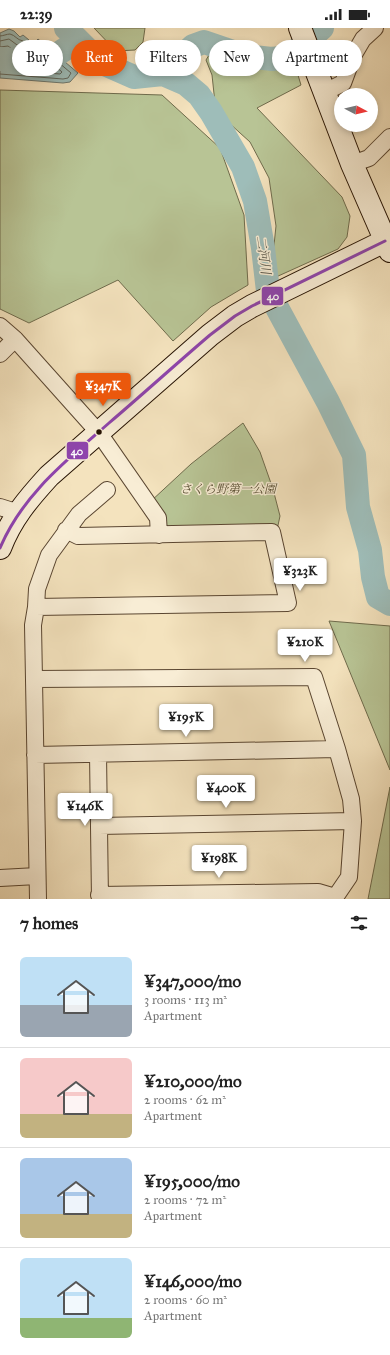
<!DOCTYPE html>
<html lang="en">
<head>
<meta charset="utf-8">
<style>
  :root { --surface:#fff; --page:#f2f2f2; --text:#222; --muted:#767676; --line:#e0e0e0; --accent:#ea580c }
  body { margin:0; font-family:"IM FELL Great Primer","Noto Serif JP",serif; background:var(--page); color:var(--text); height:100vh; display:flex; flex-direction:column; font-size:15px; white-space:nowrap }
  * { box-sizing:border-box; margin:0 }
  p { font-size:13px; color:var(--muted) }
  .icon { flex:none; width:22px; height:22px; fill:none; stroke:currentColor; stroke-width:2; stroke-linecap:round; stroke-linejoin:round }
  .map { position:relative; height:871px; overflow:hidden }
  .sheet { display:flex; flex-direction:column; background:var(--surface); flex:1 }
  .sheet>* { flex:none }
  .banner { position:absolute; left:12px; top:12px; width:366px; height:36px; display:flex; gap:8px }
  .needle { width:26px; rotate:97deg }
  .buttons { position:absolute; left:334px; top:60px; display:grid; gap:8px }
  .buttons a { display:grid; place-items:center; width:44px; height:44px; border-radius:50%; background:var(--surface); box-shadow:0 2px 6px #0003; font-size:20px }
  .price { position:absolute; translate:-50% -34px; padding:0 9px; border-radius:4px; background:#fff; color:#222; font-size:13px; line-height:26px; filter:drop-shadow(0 1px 2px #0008) }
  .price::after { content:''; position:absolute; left:50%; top:24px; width:12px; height:9px; margin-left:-6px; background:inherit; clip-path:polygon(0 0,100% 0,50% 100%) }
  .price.active { background:var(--accent); color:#fff }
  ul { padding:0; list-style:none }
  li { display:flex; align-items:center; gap:12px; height:100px; padding:0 20px }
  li+li { border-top:1px solid var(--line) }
  li span { display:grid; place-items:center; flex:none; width:112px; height:80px; border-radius:6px; color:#555 }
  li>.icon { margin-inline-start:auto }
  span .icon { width:48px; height:48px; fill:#fffc; stroke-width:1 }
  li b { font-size:17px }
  h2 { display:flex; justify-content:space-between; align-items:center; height:48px; padding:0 20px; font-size:17px }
  .tag { padding:0 14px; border-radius:18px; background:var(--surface); box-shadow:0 2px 6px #0003; font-size:14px; line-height:36px }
  .tag.active { background:var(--accent); color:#fff }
  .status { display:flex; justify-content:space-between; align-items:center; height:28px; padding:0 20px; background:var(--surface); direction:ltr }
  .status svg { height:11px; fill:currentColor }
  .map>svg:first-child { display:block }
  .green { fill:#b8c495; stroke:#6f6b4c }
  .water { fill:#9ebdb9; stroke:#6e7970 }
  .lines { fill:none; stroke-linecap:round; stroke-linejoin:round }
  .shore { stroke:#62685e; stroke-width:1 }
  .river { stroke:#9ebdb9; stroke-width:24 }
  .street-casing { stroke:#5a4631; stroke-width:18 }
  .secondary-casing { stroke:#261202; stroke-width:24 }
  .street { stroke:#f8edd5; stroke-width:16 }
  .secondary { stroke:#f8edd5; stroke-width:22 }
  .bus-1-casing { stroke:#f8edd5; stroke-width:6 }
  .bus-1 { stroke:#8e44ad; stroke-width:3 }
  .bus-dot { fill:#261202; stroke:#f8edd5; stroke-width:1.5 }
  .labels { text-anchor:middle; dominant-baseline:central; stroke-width:3; stroke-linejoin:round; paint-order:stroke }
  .park-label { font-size:12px; font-style:italic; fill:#595035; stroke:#f8edd5 }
  .water-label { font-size:13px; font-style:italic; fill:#504e42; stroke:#f8edd5 }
  .line-badge { stroke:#f8edd5; stroke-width:1.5 }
  .badge-label { font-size:11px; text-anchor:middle; font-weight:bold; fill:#fff }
</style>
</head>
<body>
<div class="status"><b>22:39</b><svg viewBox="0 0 49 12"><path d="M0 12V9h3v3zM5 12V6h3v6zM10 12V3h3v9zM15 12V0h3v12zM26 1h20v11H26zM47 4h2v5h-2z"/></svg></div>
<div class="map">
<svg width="390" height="871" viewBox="0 0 390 871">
  <rect width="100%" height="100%" fill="#f4e3be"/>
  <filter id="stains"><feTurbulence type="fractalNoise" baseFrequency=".005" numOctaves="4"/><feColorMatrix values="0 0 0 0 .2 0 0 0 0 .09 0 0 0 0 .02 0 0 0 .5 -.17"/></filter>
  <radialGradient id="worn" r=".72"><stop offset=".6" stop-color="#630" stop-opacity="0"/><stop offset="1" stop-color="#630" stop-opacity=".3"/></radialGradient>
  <path class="green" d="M 94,0 L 145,0 L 143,14 L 135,22 L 116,23 Z
    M 209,27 L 230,30 L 248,38 L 294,34 L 301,57 L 257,80 L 342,169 L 350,188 L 347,209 L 338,221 L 276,249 L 271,246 L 276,198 L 269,150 L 250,114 L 218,85 L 215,75 L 212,47 L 206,32 Z
    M 0,62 L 162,67 L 220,120 L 244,187 L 248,257 L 211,279 L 173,313 L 118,252 L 29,295 L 0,281 Z
    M 243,395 L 260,424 L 273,461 L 280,488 L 277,502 L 161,504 L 150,474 L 191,436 Z
    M 329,593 L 390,598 L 390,742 Z
    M 390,759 L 390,871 L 368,871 Z"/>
  <path class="water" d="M 9,1 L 14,3 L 20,9 L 23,7 L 29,12 L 27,13 L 32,17 L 38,11 L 78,45 L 70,54 L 63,55 L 0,50 L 0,5 Z"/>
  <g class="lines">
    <path class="shore" d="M 0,8 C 3,8 7,6 10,6 C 15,7 17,12 23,13 L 25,17 L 31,21 L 39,18 L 71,45 L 68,50 L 63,51 L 0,46
      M 0,13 L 9,11 L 28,25 L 33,26 L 39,24 L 62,44 L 60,46 L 0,41
      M 0,19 L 8,18 C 18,25 25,34 38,31 L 43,36 L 41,38 L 0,35"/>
    <path class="river" d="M 66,0 L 100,34 L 134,49 L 163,46 L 186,56 L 199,67 L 211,84 L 243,139 L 255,173 L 263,220 L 268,263 L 328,374 L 354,427 L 358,479 L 370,522 L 373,549 L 378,569 L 390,576
      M 0,31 L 45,34 L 70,18 L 89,24
      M 163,46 L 193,18 L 204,14 L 245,28 L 272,31 L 289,29 L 322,0"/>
    <defs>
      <path id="street" d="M 325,64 L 343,55 L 353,28 L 363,11 L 375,0
        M 352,136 L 369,130 L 390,109
        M 0,298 L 15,311 L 99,405 L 158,490 L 159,507
        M 0,326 L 15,311
        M 0,479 L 19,485
        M 36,579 L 288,575 L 272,504 L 78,508 L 66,502
        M 35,651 L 314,649 L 337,721 L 351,771 L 353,793 L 349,849 L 334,871
        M 98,726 L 100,871
        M 35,727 L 337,721
        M 99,798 L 353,793
        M 0,850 L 37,848
        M 99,867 L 318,864 L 335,869
        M 38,871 L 33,597 L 36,579 L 37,561 L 49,527 L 79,486 L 107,462"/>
      <path id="secondary" d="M 300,0 L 352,136 L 390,223
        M 0,520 C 11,491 28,471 49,448 L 210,307 L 235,288 L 252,278 L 385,213"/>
    </defs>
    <use href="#street" class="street-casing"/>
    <use href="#secondary" class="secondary-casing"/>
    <use href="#street" class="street"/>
    <use href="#secondary" class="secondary"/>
    <defs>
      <path id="bus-1" d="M 0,520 C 23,466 66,433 109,395 C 143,366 176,336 210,307 L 235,288 L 252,278 L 385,213"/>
    </defs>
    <use href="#bus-1" class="bus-1-casing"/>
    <use href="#bus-1" class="bus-1"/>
  </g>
  <circle class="bus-dot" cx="99" cy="404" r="3.5"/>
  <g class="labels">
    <g class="park-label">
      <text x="228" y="461">さくら野第一公園</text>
    </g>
    <g class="water-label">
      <text transform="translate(263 227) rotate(82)">二河川</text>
    </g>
  </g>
  <g class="line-badge">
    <rect x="261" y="258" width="23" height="20" rx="4" fill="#8e44ad"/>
    <rect x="66" y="413" width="23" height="19" rx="4" fill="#8e44ad"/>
  </g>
  <g class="badge-label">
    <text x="273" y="272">40</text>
    <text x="77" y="427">40</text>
  </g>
  <rect width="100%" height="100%" filter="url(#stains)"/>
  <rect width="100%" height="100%" fill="url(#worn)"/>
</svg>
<div class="buttons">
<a><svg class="needle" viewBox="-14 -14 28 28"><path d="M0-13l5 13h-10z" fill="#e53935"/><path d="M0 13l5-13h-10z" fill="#767676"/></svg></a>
</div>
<b class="price active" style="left:103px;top:379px">¥347K</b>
<b class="price" style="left:300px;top:564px">¥323K</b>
<b class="price" style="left:305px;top:635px">¥210K</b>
<b class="price" style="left:186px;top:710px">¥195K</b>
<b class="price" style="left:226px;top:781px">¥400K</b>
<b class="price" style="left:85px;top:799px">¥146K</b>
<b class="price" style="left:219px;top:851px">¥198K</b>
<div class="banner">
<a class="tag">Buy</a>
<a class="tag active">Rent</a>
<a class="tag">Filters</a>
<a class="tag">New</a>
<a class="tag">Apartment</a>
</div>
</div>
<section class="sheet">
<h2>7 homes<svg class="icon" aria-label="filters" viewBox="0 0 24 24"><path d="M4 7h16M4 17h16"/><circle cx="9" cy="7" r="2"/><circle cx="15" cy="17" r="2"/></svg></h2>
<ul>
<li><span style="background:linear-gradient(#bfe0f5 60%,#9aa5b1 0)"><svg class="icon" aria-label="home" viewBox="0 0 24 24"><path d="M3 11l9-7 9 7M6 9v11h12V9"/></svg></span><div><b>¥347,000/mo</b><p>3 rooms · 113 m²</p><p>Apartment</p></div></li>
<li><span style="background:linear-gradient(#f6c9c9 70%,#c2b280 0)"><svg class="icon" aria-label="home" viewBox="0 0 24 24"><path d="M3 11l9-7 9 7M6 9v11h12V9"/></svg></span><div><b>¥210,000/mo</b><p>2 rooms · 62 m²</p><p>Apartment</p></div></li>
<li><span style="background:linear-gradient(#a9c7e8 70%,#c2b280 0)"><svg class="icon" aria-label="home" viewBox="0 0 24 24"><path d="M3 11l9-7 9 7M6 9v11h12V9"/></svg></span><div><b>¥195,000/mo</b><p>2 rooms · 72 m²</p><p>Apartment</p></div></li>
<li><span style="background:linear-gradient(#bfe0f5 75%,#8fb573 0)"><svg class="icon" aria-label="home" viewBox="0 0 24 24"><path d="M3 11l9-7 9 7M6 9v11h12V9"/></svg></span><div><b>¥146,000/mo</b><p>2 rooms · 60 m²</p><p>Apartment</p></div></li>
</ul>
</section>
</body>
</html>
